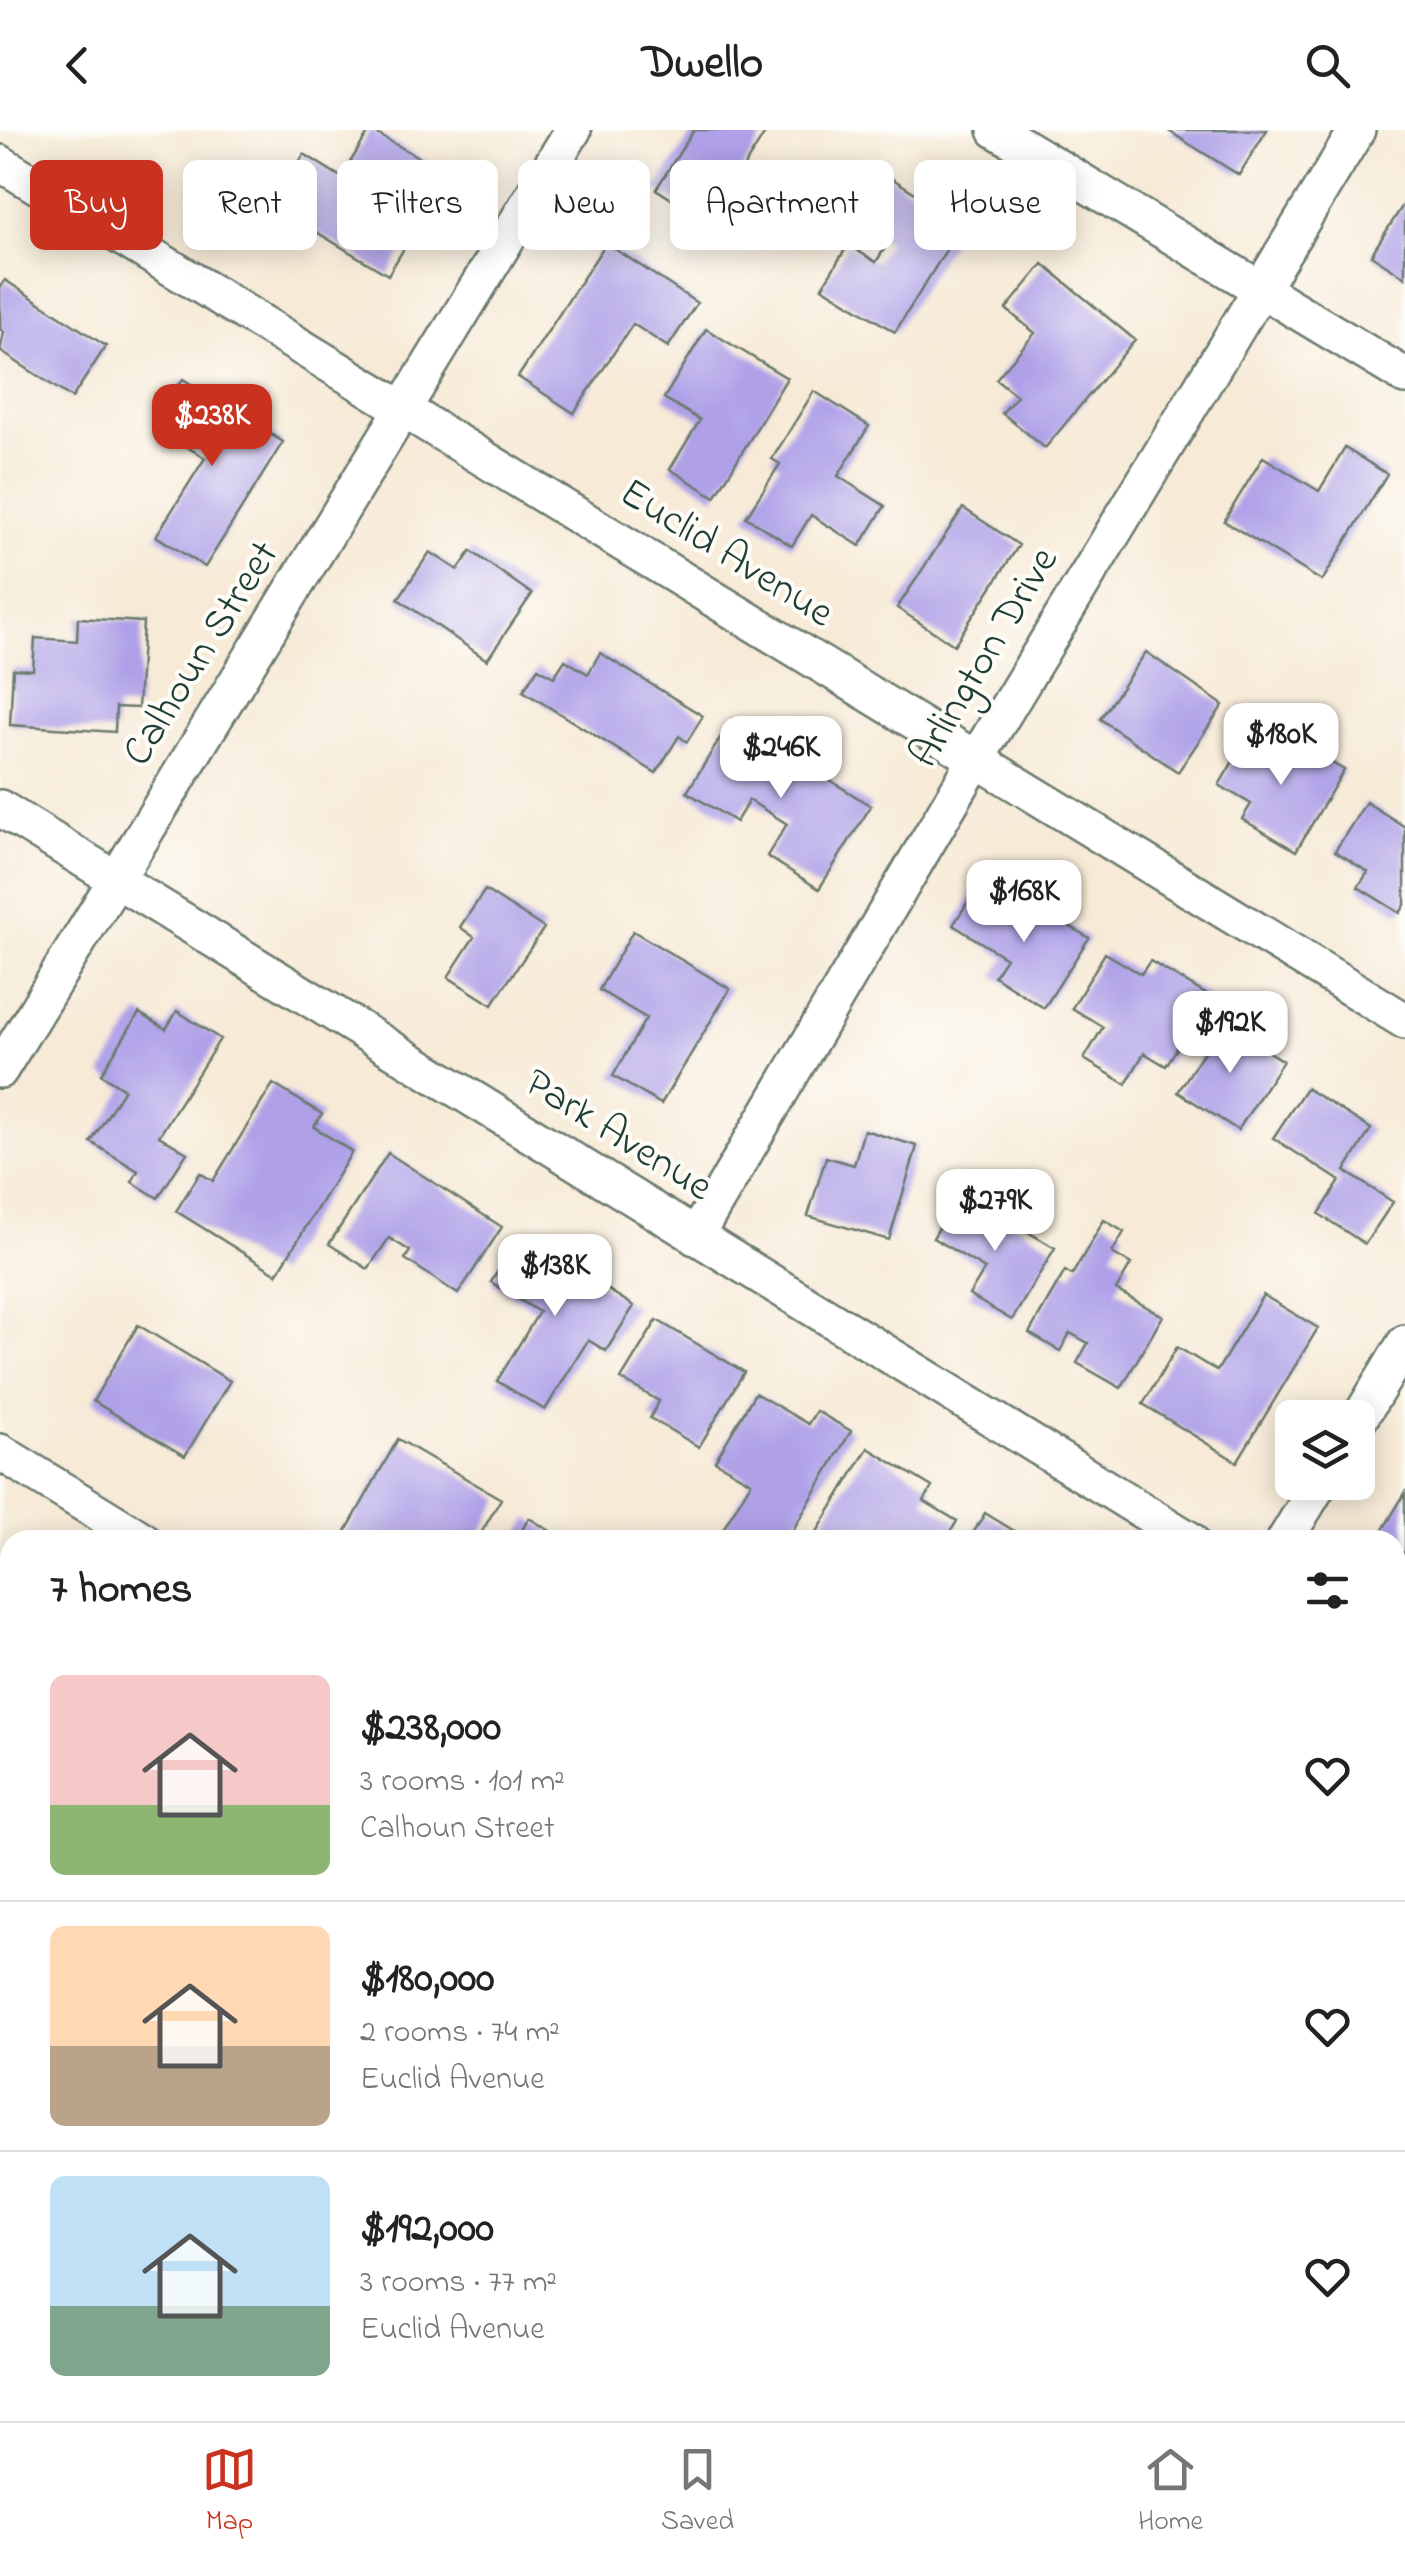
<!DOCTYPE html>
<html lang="en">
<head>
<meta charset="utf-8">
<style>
  :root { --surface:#fff; --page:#f2f2f2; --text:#222; --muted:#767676; --line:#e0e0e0; --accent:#c8321e }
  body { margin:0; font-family:"Indie Flower",sans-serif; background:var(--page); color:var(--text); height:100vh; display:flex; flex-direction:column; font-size:38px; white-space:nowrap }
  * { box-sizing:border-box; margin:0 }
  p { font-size:32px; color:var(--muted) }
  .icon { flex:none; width:55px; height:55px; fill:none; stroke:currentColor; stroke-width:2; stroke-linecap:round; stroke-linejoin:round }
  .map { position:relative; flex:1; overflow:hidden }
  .details { position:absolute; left:0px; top:1400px; width:1405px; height:892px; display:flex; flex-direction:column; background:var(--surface); border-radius:30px 30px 0 0; box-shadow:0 5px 25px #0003 }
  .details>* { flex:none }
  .hud { position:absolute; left:30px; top:30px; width:1345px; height:90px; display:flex; gap:20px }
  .buttons { position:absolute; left:1275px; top:1270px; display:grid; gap:20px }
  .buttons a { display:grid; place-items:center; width:100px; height:100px; border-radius:15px; background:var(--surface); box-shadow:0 5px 25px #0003; font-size:50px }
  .price { position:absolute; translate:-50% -85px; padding:0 22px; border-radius:20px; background:#fff; color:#222; font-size:32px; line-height:65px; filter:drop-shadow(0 2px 5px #0008) }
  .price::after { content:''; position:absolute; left:50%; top:60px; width:30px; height:22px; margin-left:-15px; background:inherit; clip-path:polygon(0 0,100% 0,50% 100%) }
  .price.selected { background:var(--accent); color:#fff }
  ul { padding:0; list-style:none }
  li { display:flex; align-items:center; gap:30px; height:250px; padding:0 50px }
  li+li { border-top:2px solid var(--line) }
  li span { display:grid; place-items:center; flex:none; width:280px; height:200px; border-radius:15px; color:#555 }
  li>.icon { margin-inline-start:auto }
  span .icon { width:120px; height:120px; fill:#fffc; stroke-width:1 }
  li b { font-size:42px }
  h2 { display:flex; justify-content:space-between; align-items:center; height:120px; padding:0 50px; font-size:42px }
  .chip { padding:0 35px; border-radius:15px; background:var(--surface); box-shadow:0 5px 25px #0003; font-size:35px; line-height:90px }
  .chip.selected { background:var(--accent); color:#fff }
  header { display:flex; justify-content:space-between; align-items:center; height:130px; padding:0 50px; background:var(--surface); font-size:45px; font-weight:800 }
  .menu { display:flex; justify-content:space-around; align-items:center; height:140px; border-top:2px solid var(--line); background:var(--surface); font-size:28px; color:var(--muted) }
  .menu a { display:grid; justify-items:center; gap:5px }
  .menu .selected { color:var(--accent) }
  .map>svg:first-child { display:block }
  .building { fill:#afa0e8 }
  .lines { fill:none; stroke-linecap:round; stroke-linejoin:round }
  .minor-casing { stroke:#6b7a6d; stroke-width:40 }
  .minor { stroke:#fff; stroke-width:35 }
  .labels { text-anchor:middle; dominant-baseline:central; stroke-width:8; stroke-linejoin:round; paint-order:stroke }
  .street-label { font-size:42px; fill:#1f3d34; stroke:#fdfcf7 }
</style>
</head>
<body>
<header><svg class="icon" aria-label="back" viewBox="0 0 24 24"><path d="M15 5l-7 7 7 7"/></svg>Dwello<svg class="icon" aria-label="search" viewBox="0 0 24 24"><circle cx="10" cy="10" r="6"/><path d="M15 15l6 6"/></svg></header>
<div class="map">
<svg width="1405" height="2291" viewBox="0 0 1405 2291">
  <rect width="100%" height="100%" fill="#fdfcf7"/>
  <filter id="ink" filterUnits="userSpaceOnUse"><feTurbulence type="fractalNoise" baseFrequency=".01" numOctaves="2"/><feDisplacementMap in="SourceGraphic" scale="20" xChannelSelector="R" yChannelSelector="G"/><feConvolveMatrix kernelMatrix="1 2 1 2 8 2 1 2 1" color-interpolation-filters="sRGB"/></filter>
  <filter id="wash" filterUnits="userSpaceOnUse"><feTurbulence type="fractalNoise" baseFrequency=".0048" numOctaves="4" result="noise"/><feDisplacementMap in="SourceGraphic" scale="40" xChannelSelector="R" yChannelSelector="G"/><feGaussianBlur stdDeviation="2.25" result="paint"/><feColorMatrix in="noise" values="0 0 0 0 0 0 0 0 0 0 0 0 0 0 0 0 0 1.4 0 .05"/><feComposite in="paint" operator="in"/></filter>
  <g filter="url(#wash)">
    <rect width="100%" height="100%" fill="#f7ead7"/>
    <g id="blocks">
      <path class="building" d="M 370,0 L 436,37 L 413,75 L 426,82 L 388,145 L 273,76 L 304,24 L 341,47 Z
        M 694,0 L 767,0 L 733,54 L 769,77 L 745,116 L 656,59 Z
        M 1167,0 L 1267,0 L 1239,45 Z
        M 880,41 L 963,93 L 895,202 L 822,157 L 848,115 L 876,132 L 888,113 L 850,89 Z
        M 1405,72 L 1405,147 L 1371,125 Z
        M 606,113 L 697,173 L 668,217 L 633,194 L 574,283 L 518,247 Z
        M 1043,134 L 1135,210 L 1045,318 L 1002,283 L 1017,266 L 996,249 L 1035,203 L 1006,179 Z
        M 5,150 L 106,216 L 72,268 L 0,221 L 4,202 L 0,199 L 0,157 Z
        M 706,199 L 787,248 L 715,367 L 670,339 L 700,290 L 664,268 Z
        M 183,249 L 283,312 L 205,437 L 156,406 L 205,328 L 153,296 Z
        M 814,261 L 869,296 L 838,346 L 885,376 L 860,416 L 811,385 L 792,416 L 746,387 L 780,334 L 772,329 Z
        M 1345,318 L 1387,344 L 1322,451 L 1224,391 L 1263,327 L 1319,361 Z
        M 963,378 L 1019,415 L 954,515 L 897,478 Z
        M 471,421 L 532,464 L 487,530 L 398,469 L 430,422 L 458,440 Z
        M 78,488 L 143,492 L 138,578 L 116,577 L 115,602 L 10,595 L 13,539 L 33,540 L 35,508 L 77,511 Z
        M 1146,522 L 1223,575 L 1178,642 L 1100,589 Z
        M 600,523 L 703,586 L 687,612 L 679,606 L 656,643 L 523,561 L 538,538 L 554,547 L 565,530 L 588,544 Z
        M 732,589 L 871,676 L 819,759 L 767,726 L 787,694 L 749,670 L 736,692 L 687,662 Z
        M 1251,601 L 1294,626 L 1301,615 L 1344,640 L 1296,721 L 1242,689 L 1251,674 L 1219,655 Z
        M 1366,672 L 1405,697 L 1405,775 L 1400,783 L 1358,757 L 1368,742 L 1335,721 Z
        M 977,758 L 1029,792 L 1038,777 L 1089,808 L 1044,878 L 994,846 L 1006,828 L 953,795 Z
        M 485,760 L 544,798 L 492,875 L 448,847 L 474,807 L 460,797 Z
        M 633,801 L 730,859 L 661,974 L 613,946 L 646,888 L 599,860 Z
        M 1105,823 L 1141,844 L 1150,831 L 1209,866 L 1166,936 L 1144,923 L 1126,954 L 1084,929 L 1103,897 L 1072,878 Z
        M 177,881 L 220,909 L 159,1006 L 187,1023 L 158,1068 L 132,1052 L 138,1041 L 91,1012 L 124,959 L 101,944 L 139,883 L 166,899 Z
        M 1222,893 L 1283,931 L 1238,1000 L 1178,962 Z
        M 273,954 L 322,984 L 314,997 L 352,1022 L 277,1144 L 176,1081 L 200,1043 L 213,1051 Z
        M 1306,958 L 1371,999 L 1345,1041 L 1393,1072 L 1365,1114 L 1319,1084 L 1340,1051 L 1273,1008 Z
        M 864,1000 L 917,1016 L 889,1110 L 808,1086 L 826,1027 L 854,1035 Z
        M 388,1023 L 502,1097 L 458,1164 L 405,1129 L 410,1121 L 389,1108 L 368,1139 L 329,1114 Z
        M 960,1062 L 1055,1118 L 1012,1190 L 969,1165 L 985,1139 L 933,1108 Z
        M 1104,1090 L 1124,1102 L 1112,1123 L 1131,1134 L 1116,1160 L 1163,1186 L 1121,1258 L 1077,1233 L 1088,1213 L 1070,1203 L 1060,1221 L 1029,1203 L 1065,1141 L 1072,1145 Z
        M 520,1105 L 634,1176 L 606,1221 L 588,1210 L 545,1280 L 497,1251 L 539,1182 L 491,1152 Z
        M 1263,1165 L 1318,1198 L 1237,1332 L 1143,1274 L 1177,1217 L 1217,1241 Z
        M 657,1190 L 744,1242 L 699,1317 L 650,1288 L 659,1271 L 621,1249 Z
        M 138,1195 L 230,1251 L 185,1326 L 93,1271 Z
        M 755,1263 L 808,1294 L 816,1281 L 851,1301 L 787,1410 L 719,1406 L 751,1352 L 715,1331 Z
        M 398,1309 L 501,1369 L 477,1410 L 341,1410 Z
        M 868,1318 L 932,1357 L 924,1371 L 957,1391 L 946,1410 L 812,1410 Z
        M 1405,1363 L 1405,1424 L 1395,1418 L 1395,1410 L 1378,1408 Z
        M 985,1383 L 1029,1410 L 969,1410 Z
        M 529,1388 L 565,1410 L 516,1410 Z
        M 1395,1452 L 1405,1458 L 1405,1526 L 1395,1542 Z
        M 10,1694 L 10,1825 L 0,1819 L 0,1709 Z
        M 1405,1757 L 1405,1826 L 1395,1804 L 1395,1761 Z
        M 10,1996 L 10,2077 L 0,2063 L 0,2004 Z
        M 1405,2006 L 1405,2122 L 1395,2129 L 1395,2013 Z
        M 0,2138 L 10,2150 L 10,2206 L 0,2214 Z
        M 529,2282 L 610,2282 L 617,2291 L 536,2291 Z
        M 841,2282 L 975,2282 L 983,2291 L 849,2291 Z"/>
    </g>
  </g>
  <g filter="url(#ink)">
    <use href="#blocks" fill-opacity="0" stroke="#6b7a6d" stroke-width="2.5"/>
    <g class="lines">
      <defs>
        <path id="minor" d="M 996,0 L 1405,246
          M 0,33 L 1405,891
          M 0,678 L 1190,1410
          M 0,940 L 573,0
          M 695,1107 L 975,631 L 1357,0
          M 1358,1291 L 1405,1213
          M 0,1322 L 143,1410
          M 1285,1410 L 1320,1352
          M 0,1933 L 10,1927
          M 1395,1939 L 1405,1930
          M 749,2282 L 756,2291
          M 88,2291 L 105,2282"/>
      </defs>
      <use href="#minor" class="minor-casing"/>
      <use href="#minor" class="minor"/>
    </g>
  </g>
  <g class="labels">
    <g class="street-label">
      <text transform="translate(726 424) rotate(32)">Euclid Avenue</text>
      <text transform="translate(202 524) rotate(-58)">Calhoun Street</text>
      <text transform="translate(985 528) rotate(-59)">Arlington Drive</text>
      <text transform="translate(618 1006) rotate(32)">Park Avenue</text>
    </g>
  </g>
</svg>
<div class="buttons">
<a><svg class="icon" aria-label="layers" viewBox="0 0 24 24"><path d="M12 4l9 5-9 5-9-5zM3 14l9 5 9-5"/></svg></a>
</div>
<b class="price selected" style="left:212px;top:339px">$238K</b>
<b class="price" style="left:1281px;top:658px">$180K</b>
<b class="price" style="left:781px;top:671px">$246K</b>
<b class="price" style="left:1024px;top:815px">$168K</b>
<b class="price" style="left:1230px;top:946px">$192K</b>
<b class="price" style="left:995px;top:1124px">$279K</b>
<b class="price" style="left:555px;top:1189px">$138K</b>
<div class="hud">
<a class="chip selected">Buy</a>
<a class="chip">Rent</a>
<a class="chip">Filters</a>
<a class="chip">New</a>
<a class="chip">Apartment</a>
<a class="chip">House</a>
</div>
<section class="details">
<h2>7 homes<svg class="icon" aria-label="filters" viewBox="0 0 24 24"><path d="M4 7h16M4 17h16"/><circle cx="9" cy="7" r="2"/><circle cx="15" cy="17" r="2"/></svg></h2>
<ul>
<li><span style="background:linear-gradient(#f6c9c9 65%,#8fb573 0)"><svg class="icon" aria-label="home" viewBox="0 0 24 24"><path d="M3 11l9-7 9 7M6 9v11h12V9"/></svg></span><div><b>$238,000</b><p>3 rooms · 101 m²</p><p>Calhoun Street</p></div><svg class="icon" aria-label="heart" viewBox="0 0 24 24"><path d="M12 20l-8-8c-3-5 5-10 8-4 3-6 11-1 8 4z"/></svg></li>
<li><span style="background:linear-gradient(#ffd9b3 60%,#b9a48a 0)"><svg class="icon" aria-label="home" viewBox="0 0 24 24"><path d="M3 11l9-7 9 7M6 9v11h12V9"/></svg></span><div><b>$180,000</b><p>2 rooms · 74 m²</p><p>Euclid Avenue</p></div><svg class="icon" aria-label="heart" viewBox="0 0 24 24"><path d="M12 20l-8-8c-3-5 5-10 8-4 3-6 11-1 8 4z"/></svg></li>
<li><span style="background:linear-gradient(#bfe0f5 65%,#7fa58c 0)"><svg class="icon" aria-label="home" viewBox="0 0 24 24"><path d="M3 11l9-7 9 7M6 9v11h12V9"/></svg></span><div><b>$192,000</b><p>3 rooms · 77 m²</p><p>Euclid Avenue</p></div><svg class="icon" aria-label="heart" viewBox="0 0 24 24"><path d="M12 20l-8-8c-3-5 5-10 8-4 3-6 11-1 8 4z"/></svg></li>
</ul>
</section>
</div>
<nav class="menu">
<a class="selected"><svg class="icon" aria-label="map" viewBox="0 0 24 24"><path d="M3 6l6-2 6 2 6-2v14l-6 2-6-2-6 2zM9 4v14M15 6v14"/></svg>Map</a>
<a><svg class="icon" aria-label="saved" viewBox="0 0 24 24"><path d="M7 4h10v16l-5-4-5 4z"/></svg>Saved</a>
<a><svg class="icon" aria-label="home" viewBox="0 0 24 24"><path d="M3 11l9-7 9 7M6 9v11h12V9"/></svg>Home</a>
</nav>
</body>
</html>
